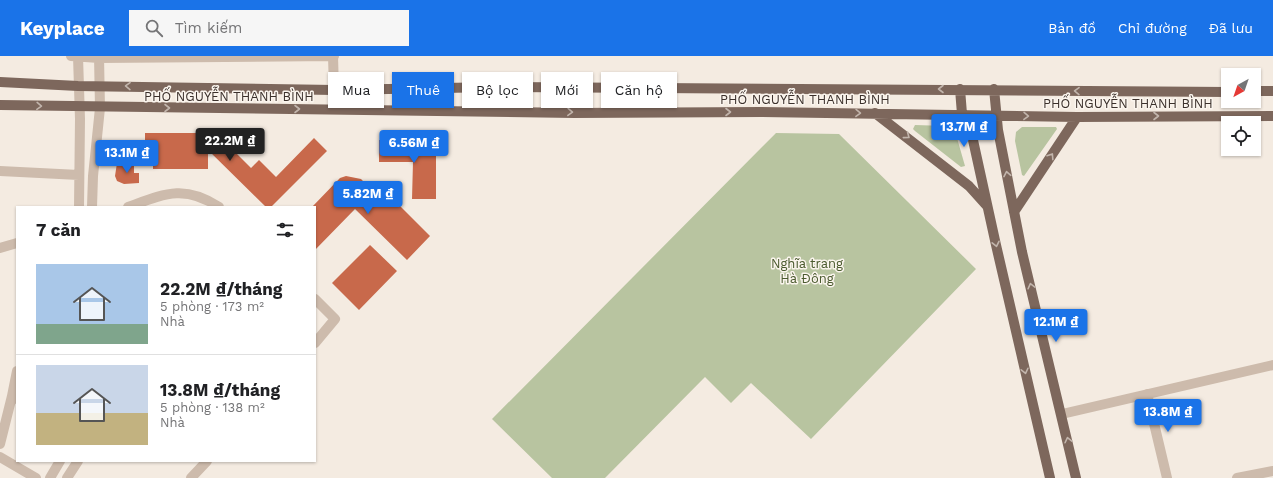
<!DOCTYPE html>
<html lang="vi">
<head>
<meta charset="utf-8">
<style>
  :root { --surface:#fff; --page:#f6f6f6; --text:#202124; --muted:#757577; --line:#e0e0e0; --accent:#1a73e8 }
  body { margin:0; font-family:"Work Sans",sans-serif; background:var(--page); color:var(--text); height:100vh; display:flex; flex-direction:column; font-size:15px; white-space:nowrap }
  * { box-sizing:border-box; margin:0 }
  p { font-size:13px; color:var(--muted) }
  .icon { flex:none; width:22px; height:22px; fill:none; stroke:currentColor; stroke-width:2; stroke-linecap:round; stroke-linejoin:round }
  .map { position:relative; flex:1; overflow:hidden }
  .panel { position:absolute; left:16px; top:150px; width:300px; height:256px; display:flex; flex-direction:column; background:var(--surface); border-radius:0px; box-shadow:0 1px 3px #0004 }
  .panel>* { flex:none }
  .hud { position:absolute; left:328px; top:16px; width:380px; height:36px; display:flex; gap:8px }
  .needle { width:26px; rotate:220deg }
  .buttons { position:absolute; left:1221px; top:12px; display:grid; gap:8px }
  .buttons a { display:grid; place-items:center; width:40px; height:40px; border-radius:0px; background:var(--surface); box-shadow:0 1px 3px #0004; font-size:20px }
  .price { position:absolute; translate:-50% -34px; padding:0 9px; border-radius:4px; background:var(--accent); color:#fff; font-size:13px; line-height:26px; filter:drop-shadow(0 1px 2px #0008) }
  .price::after { content:''; position:absolute; left:50%; top:24px; width:12px; height:9px; margin-left:-6px; background:inherit; clip-path:polygon(0 0,100% 0,50% 100%) }
  .price.current { background:#222; color:#fff }
  ul { padding:0; list-style:none }
  li { display:flex; align-items:center; gap:12px; height:100px; padding:0 20px }
  li+li { border-top:1px solid var(--line) }
  li span { display:grid; place-items:center; flex:none; width:112px; height:80px; border-radius:0px; color:#555 }
  li>.icon { margin-inline-start:auto }
  span .icon { width:48px; height:48px; fill:#fffc; stroke-width:1 }
  li b { font-size:17px }
  h2 { display:flex; justify-content:space-between; align-items:center; height:48px; padding:0 20px; font-size:17px }
  .chip { padding:0 14px; border-radius:0px; background:var(--surface); box-shadow:0 1px 3px #0004; font-size:14px; line-height:36px }
  .chip.current { background:var(--accent); color:#fff }
  header { display:flex; align-items:center; gap:24px; box-sizing:border-box; height:56px; padding:0 20px; background:var(--accent); color:#fff }
  header strong { font-size:19px }
  nav { display:flex; gap:22px; margin-inline-start:auto; font-size:14px }
  .search { width:280px; height:36px; background:var(--page); display:flex; align-items:center; gap:10px; box-sizing:border-box; padding:0 14px; border-radius:0px; color:var(--muted); font-size:15px }
  .map>svg:first-child { display:block }
  .green { fill:#b8c4a0 }
  .building { fill:#c8694b }
  .lines { fill:none; stroke-linecap:round; stroke-linejoin:round }
  .minor { stroke:#cdbbac; stroke-width:10 }
  .major { stroke:#7d675c; stroke-width:10 }
  .oneway { stroke:#c2b5ac }
  .labels { text-anchor:middle; dominant-baseline:central; stroke-width:3; stroke-linejoin:round; paint-order:stroke }
  .street-label { font-size:13px; fill:#3b302b; stroke:#fbf5ee }
  .park-label { font-size:13px; fill:#4a5a2e; stroke:#fbf5ee }
</style>
</head>
<body>
<header>
<strong>Keyplace</strong>
<div class="search"><svg class="icon" aria-label="search" viewBox="0 0 24 24"><circle cx="10" cy="10" r="6"/><path d="M15 15l6 6"/></svg>Tìm kiếm</div>
<nav><a>Bản đồ</a><a>Chỉ đường</a><a>Đã lưu</a></nav>
</header>
<div class="map">
<svg width="1273" height="422" viewBox="0 0 1273 422">
  <rect width="100%" height="100%" fill="#f4ebe1"/>
  <path class="green" d="M 915,69 L 946,70 L 955,75 L 965,110 L 961,111 L 915,75 L 913,73 Z
    M 1022,71 L 1056,71 L 1057,73 L 1024,120 L 1022,119 L 1015,85 L 1016,76 Z
    M 776,77 L 839,78 L 976,213 L 811,383 L 751,327 L 731,347 L 705,321 L 605,422 L 552,422 L 492,363 Z"/>
  <path class="building" d="M 145,77 L 216,77 L 251,112 L 259,104 L 276,121 L 314,82 L 327,95 L 271,151 L 266,151 L 208,94 L 208,113 L 153,113 L 153,88 L 145,88 Z
    M 379,84 L 423,84 L 436,98 L 436,143 L 412,143 L 413,106 L 379,106 Z
    M 117,107 L 134,107 L 134,117 L 139,117 L 139,127 L 124,128 L 117,125 L 115,120 Z
    M 346,120 L 361,123 L 373,135 L 379,129 L 430,180 L 407,204 L 355,153 L 315,194 L 315,151 L 312,151 L 340,122 Z
    M 370,189 L 397,215 L 359,254 L 332,227 Z"/>
  <g class="lines">
    <path class="minor" d="M 71,0 L 99,2 L 334,0
      M 78,0 L 80,63 L 79,151
      M 333,0 L 334,34
      M 0,115 L 79,119
      M 92,151 L 93,120 L 100,52 L 99,0
      M 128,151 C 164,138 184,128 219,151
      M 0,192 L 17,187
      M 315,243 L 335,263 L 315,287
      M 1147,338 L 1167,422
      M 12,340 L 17,315
      M 1062,358 L 1273,309
      M 0,388 L 12,340 L 17,343
      M 0,401 L 36,422
      M 50,422 L 60,405
      M 67,422 L 78,405
      M 191,422 L 207,405
      M 1237,422 L 1273,415"/>
    <path class="major" d="M 0,26 L 78,30 L 334,34 L 497,31 L 1228,36
      M 960,33 L 962,58 L 971,75 L 996,189 L 1050,422
      M 994,33 L 998,74 L 1022,196 L 1076,422
      M 1254,35 L 1273,35
      M 0,49 L 574,57 L 761,56 L 1077,61 L 1273,60
      M 875,57 L 969,130 L 987,150
      M 1014,156 L 1077,61"/>
  </g>
  <defs><path id="oneway-chevron" d="M-2-3.5L2.5 0L-2 3.5" fill="none" stroke-width="1.6" stroke-linecap="round" stroke-linejoin="round"/></defs>
  <g class="oneway">
    <use href="#oneway-chevron" transform="translate(128 30) rotate(-179)"/>
    <use href="#oneway-chevron" transform="translate(941 33) rotate(-180)"/>
    <use href="#oneway-chevron" transform="translate(1077 35) rotate(-179)"/>
    <use href="#oneway-chevron" transform="translate(39 50) rotate(2)"/>
    <use href="#oneway-chevron" transform="translate(167 52)"/>
    <use href="#oneway-chevron" transform="translate(297 53)"/>
    <use href="#oneway-chevron" transform="translate(570 56) rotate(2)"/>
    <use href="#oneway-chevron" transform="translate(728 56)"/>
    <use href="#oneway-chevron" transform="translate(858 57) rotate(1)"/>
    <use href="#oneway-chevron" transform="translate(1026 60) rotate(1)"/>
    <use href="#oneway-chevron" transform="translate(1156 60)"/>
    <use href="#oneway-chevron" transform="translate(907 80) rotate(37)"/>
    <use href="#oneway-chevron" transform="translate(1051 100) rotate(-57)"/>
    <use href="#oneway-chevron" transform="translate(1007 118) rotate(-101)"/>
    <use href="#oneway-chevron" transform="translate(996 188) rotate(78)"/>
    <use href="#oneway-chevron" transform="translate(1031 230) rotate(-104)"/>
    <use href="#oneway-chevron" transform="translate(1025 315) rotate(77)"/>
    <use href="#oneway-chevron" transform="translate(1068 384) rotate(-103)"/>
  </g>
  <g class="labels">
    <g class="street-label">
      <text x="229" y="40">PHỐ NGUYỄN THANH BÌNH</text>
      <text x="805" y="43">PHỐ NGUYỄN THANH BÌNH</text>
      <text x="1128" y="47">PHỐ NGUYỄN THANH BÌNH</text>
    </g>
    <g class="park-label">
      <text x="807" y="207">Nghĩa trang<tspan x="807" dy="15">Hà Đông</tspan></text>
    </g>
  </g>
</svg>
<div class="buttons">
<a><svg class="needle" viewBox="-14 -14 28 28"><path d="M0-13l5 13h-10z" fill="#e53935"/><path d="M0 13l5-13h-10z" fill="#757577"/></svg></a>
<a><svg class="icon" aria-label="locate" viewBox="0 0 24 24"><circle cx="12" cy="12" r="6"/><path d="M12 2v4M12 18v4M2 12h4M18 12h4"/></svg></a>
</div>
<b class="price" style="left:964px;top:92px">13.7M ₫</b>
<b class="price current" style="left:230px;top:106px">22.2M ₫</b>
<b class="price" style="left:414px;top:108px">6.56M ₫</b>
<b class="price" style="left:127px;top:118px">13.1M ₫</b>
<b class="price" style="left:368px;top:159px">5.82M ₫</b>
<b class="price" style="left:1056px;top:287px">12.1M ₫</b>
<b class="price" style="left:1168px;top:377px">13.8M ₫</b>
<div class="hud">
<a class="chip">Mua</a>
<a class="chip current">Thuê</a>
<a class="chip">Bộ lọc</a>
<a class="chip">Mới</a>
<a class="chip">Căn hộ</a>
</div>
<section class="panel">
<h2>7 căn<svg class="icon" aria-label="filters" viewBox="0 0 24 24"><path d="M4 7h16M4 17h16"/><circle cx="9" cy="7" r="2"/><circle cx="15" cy="17" r="2"/></svg></h2>
<ul>
<li><span style="background:linear-gradient(#a9c7e8 75%,#7fa58c 0)"><svg class="icon" aria-label="home" viewBox="0 0 24 24"><path d="M3 11l9-7 9 7M6 9v11h12V9"/></svg></span><div><b>22.2M ₫/tháng</b><p>5 phòng · 173 m²</p><p>Nhà</p></div></li>
<li><span style="background:linear-gradient(#c9d6e8 60%,#c2b280 0)"><svg class="icon" aria-label="home" viewBox="0 0 24 24"><path d="M3 11l9-7 9 7M6 9v11h12V9"/></svg></span><div><b>13.8M ₫/tháng</b><p>5 phòng · 138 m²</p><p>Nhà</p></div></li>
</ul>
</section>
</div>
</body>
</html>
